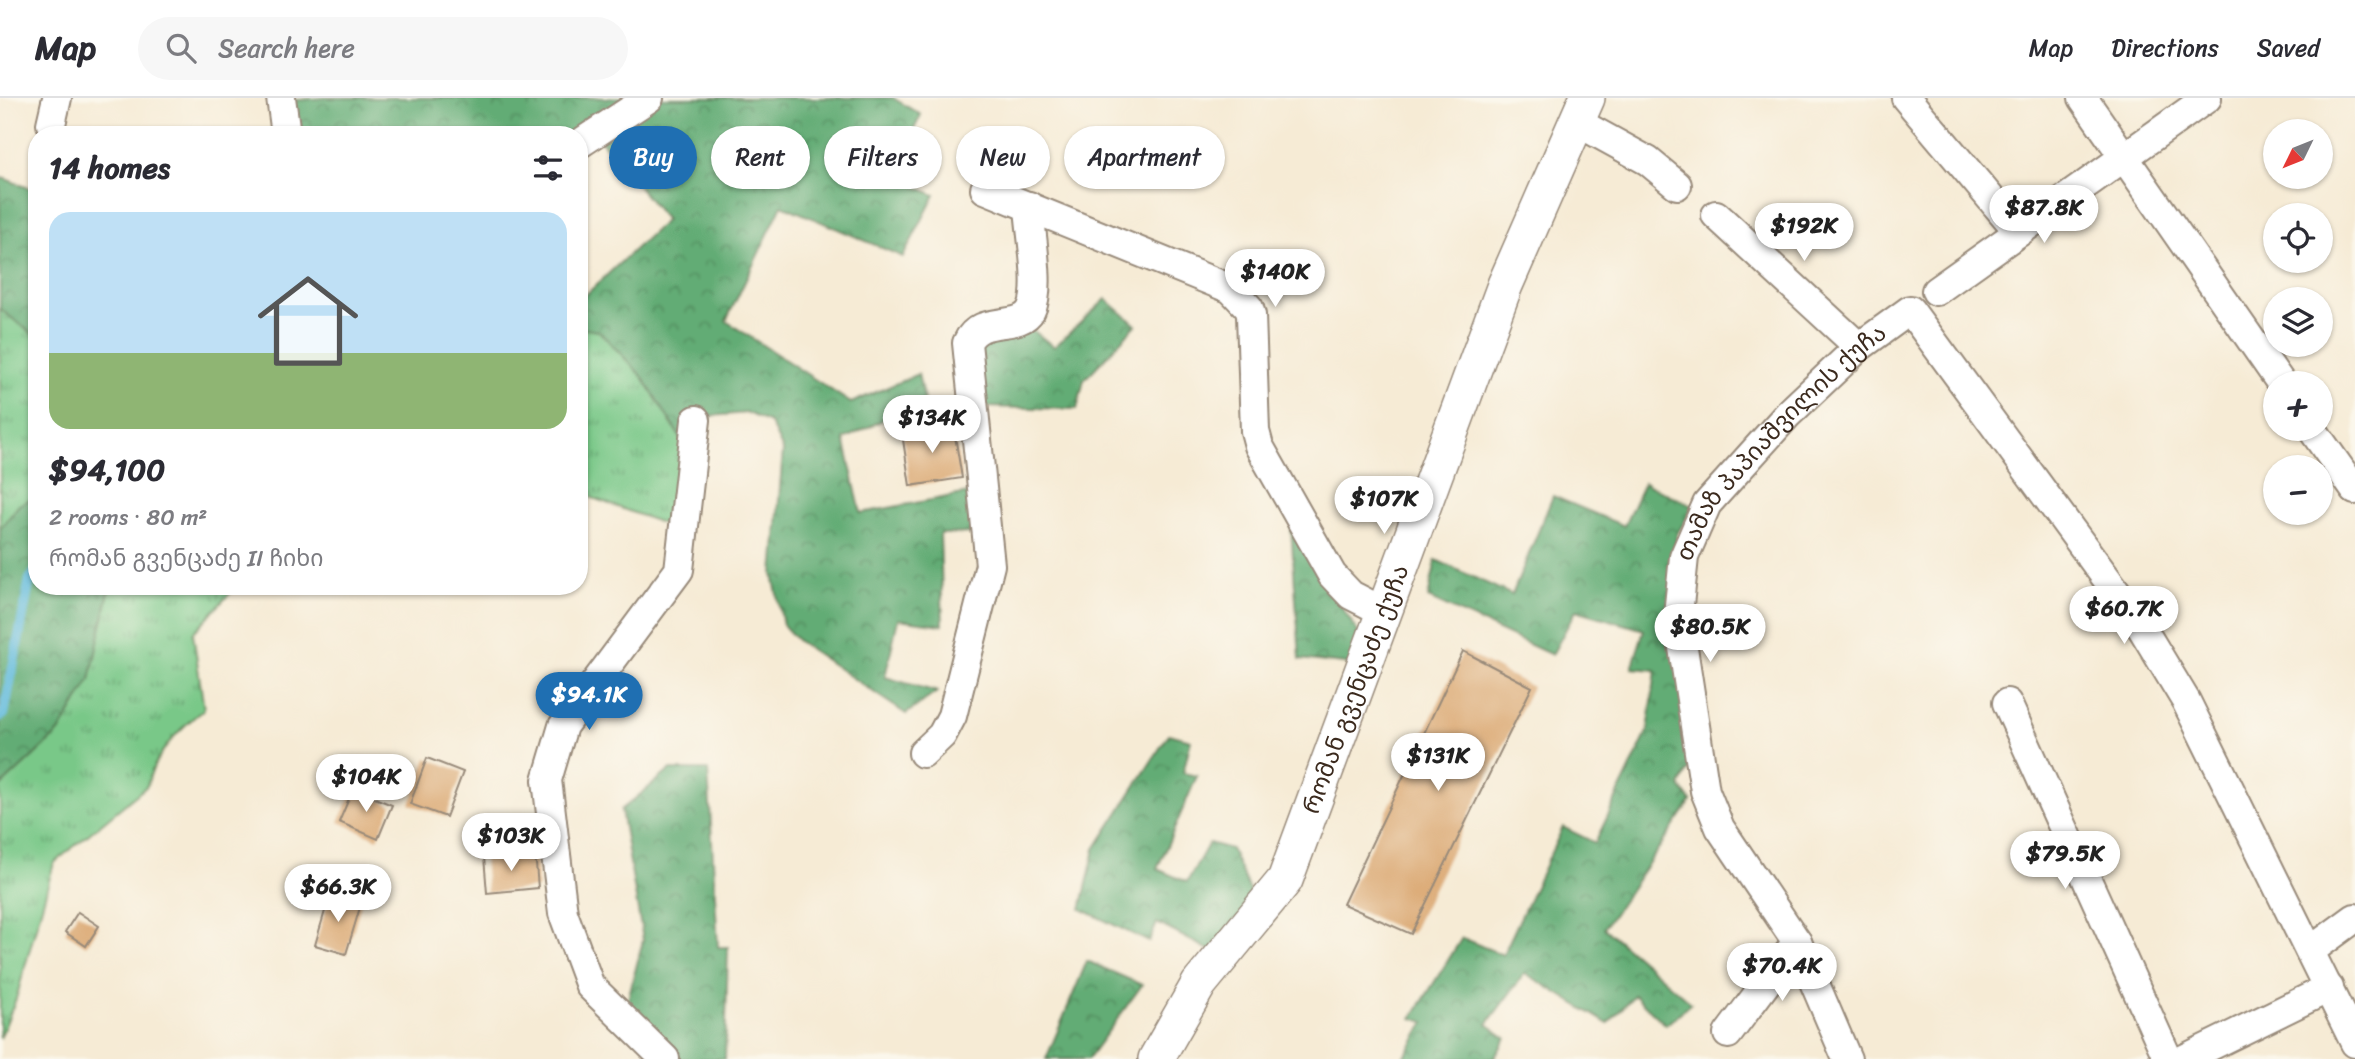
<!DOCTYPE html>
<html lang="en">
<head>
<meta charset="utf-8">
<style>
  :root { --surface:#fff; --page:#f7f7f7; --text:#2b2b33; --muted:#7c7c81; --line:#e1e1e2; --accent:#1f6fb2 }
  body { margin:0; font-family:Sriracha,"Noto Sans Georgian",sans-serif; background:var(--page); color:var(--text); height:100vh; display:flex; flex-direction:column; font-size:26px; white-space:nowrap }
  * { box-sizing:border-box; margin:0 }
  p { font-size:23px; color:var(--muted) }
  .icon { flex:none; width:38px; height:38px; fill:none; stroke:currentColor; stroke-width:2; stroke-linecap:round; stroke-linejoin:round }
  .map { position:relative; flex:1; overflow:hidden }
  .details { position:absolute; left:28px; top:28px; width:560px; height:469px; display:flex; flex-direction:column; background:var(--surface); border-radius:28px; box-shadow:0 2px 5px #0004 }
  .details>* { flex:none }
  .banner { position:absolute; left:609px; top:28px; width:665px; height:63px; display:flex; gap:14px }
  .needle { width:46px; rotate:227deg }
  .buttons { position:absolute; left:2263px; top:21px; display:grid; gap:14px }
  .buttons a { display:grid; place-items:center; width:70px; height:70px; border-radius:50%; background:var(--surface); box-shadow:0 2px 5px #0004; font-size:35px }
  .price { position:absolute; translate:-50% -60px; padding:0 16px; border-radius:24px; background:#fff; color:#222; font-size:23px; line-height:46px; filter:drop-shadow(0 2px 4px #0008) }
  .price::after { content:''; position:absolute; left:50%; top:42px; width:21px; height:16px; margin-left:-10px; background:inherit; clip-path:polygon(0 0,100% 0,50% 100%) }
  .price.on { background:var(--accent); color:#fff }
  ul { padding:0; list-style:none }
  li { display:grid; align-content:center; gap:14px; height:371px; padding:0 21px }
  li+li { border-top:2px solid var(--line) }
  li span { display:grid; place-items:center; height:217px; border-radius:21px; color:#555 }
  li>.icon { margin-inline-start:auto }
  span .icon { width:126px; height:126px; fill:#fffc; stroke-width:1 }
  li b { font-size:30px }
  h2 { display:flex; justify-content:space-between; align-items:center; height:84px; padding:0 21px; font-size:30px }
  .pill { padding:0 24px; border-radius:32px; background:var(--surface); box-shadow:0 2px 5px #0004; font-size:24px; line-height:63px }
  .pill.on { background:var(--accent); color:#fff }
  header { display:flex; align-items:center; gap:42px; box-sizing:border-box; height:98px; padding:0 35px; background:var(--surface); border-bottom:2px solid var(--line) }
  header strong { font-size:33px }
  nav { display:flex; gap:38px; margin-inline-start:auto; font-size:24px }
  .search { width:490px; height:63px; background:var(--page); display:flex; align-items:center; gap:18px; box-sizing:border-box; padding:0 24px; border-radius:38px; color:var(--muted); font-size:26px }
  .map>svg:first-child { display:block }
  .grass { fill:url(#grass-tufts); stroke:#5a7953; stroke-width:2 }
  .forest { fill:url(#forest-crowns); stroke:#4e6b49; stroke-width:2 }
  .lines { fill:none; stroke-linecap:round; stroke-linejoin:round }
  .stream { stroke:#5db9db; stroke-width:10 }
  .building { fill:#ddad7a }
  .minor-casing { stroke:#988a7a; stroke-width:32 }
  .tertiary-casing { stroke:#988a7a; stroke-width:38 }
  .minor { stroke:#fff; stroke-width:28 }
  .tertiary { stroke:#fff; stroke-width:35 }
  .labels { text-anchor:middle; dominant-baseline:central; stroke-width:5; stroke-linejoin:round; paint-order:stroke }
  .street-label { font-size:24px; fill:#3b2a1e; stroke:#fbf7ec }
</style>
</head>
<body>
<header>
<strong>Map</strong>
<div class="search"><svg class="icon" aria-label="search" viewBox="0 0 24 24"><circle cx="10" cy="10" r="6"/><path d="M15 15l6 6"/></svg>Search here</div>
<nav><a>Map</a><a>Directions</a><a>Saved</a></nav>
</header>
<div class="map">
<svg width="2355" height="961" viewBox="0 0 2355 961">
  <defs>
    <pattern id="grass-tufts" width="24" height="20" patternUnits="userSpaceOnUse" patternTransform="scale(1.75)"><rect width="24" height="20" fill="#79c888"/><path d="M3 7l-1-3M5 7V3M7 7l1-3M15 17l-1-3M17 17v-4M19 17l1-3" fill="none" stroke="#64a36f"/></pattern>
    <pattern id="forest-crowns" width="20" height="18" patternUnits="userSpaceOnUse" patternTransform="scale(1.75)"><rect width="20" height="18" fill="#62ac74"/><path d="M2 6a3 3 0 1 1 6 0M12 15a3 3 0 1 1 6 0" fill="none" stroke="#528c5f"/></pattern>
  </defs>
  <rect width="100%" height="100%" fill="#fbf7ec"/>
  <filter id="ink" filterUnits="userSpaceOnUse"><feTurbulence type="fractalNoise" baseFrequency=".0143" numOctaves="2"/><feDisplacementMap in="SourceGraphic" scale="14" xChannelSelector="R" yChannelSelector="G"/><feConvolveMatrix kernelMatrix="1 2 1 2 8 2 1 2 1" color-interpolation-filters="sRGB"/></filter>
  <filter id="wash" filterUnits="userSpaceOnUse"><feTurbulence type="fractalNoise" baseFrequency=".00686" numOctaves="4" result="noise"/><feDisplacementMap in="SourceGraphic" scale="28" xChannelSelector="R" yChannelSelector="G"/><feGaussianBlur stdDeviation="1.57" result="paint"/><feColorMatrix in="noise" values="0 0 0 0 0 0 0 0 0 0 0 0 0 0 0 0 0 1.4 0 .05"/><feComposite in="paint" operator="in"/></filter>
  <g filter="url(#wash)">
    <rect width="100%" height="100%" fill="#f6ebd5"/>
    <path class="grass" d="M 0,211 L 37,239 L 37,398 L 19,407 L 0,431 Z
      M 579,230 L 599,233 L 642,278 L 685,347 L 678,431 L 579,395 Z
      M 110,488 L 237,488 L 193,535 L 204,611 C 179,631 154,656 147,688 L 54,765 L 16,901 L 0,940 L 0,689 L 59,634 L 90,582 Z"/>
    <path class="forest" d="M 325,0 L 632,0 L 592,25 L 562,37 L 349,37 L 291,32 L 286,3 Z
      M 661,0 L 893,0 L 921,17 L 892,78 L 935,97 L 903,159 L 782,107 L 726,223 L 851,305 L 918,276 L 924,302 L 844,341 L 861,415 L 974,394 L 974,435 L 940,436 L 943,527 L 898,521 L 885,579 L 937,594 L 906,616 L 798,543 L 783,527 L 773,476 L 783,352 L 770,325 L 748,315 L 711,318 L 701,346 L 685,347 L 642,278 L 599,233 L 579,230 L 579,203 L 666,122 L 601,43 Z
      M 0,79 L 37,93 L 37,239 L 0,211 Z
      M 1106,201 L 1136,227 L 1084,282 L 1077,311 L 982,309 L 974,246 L 1029,229 L 1054,249 Z
      M 1644,385 L 1694,408 L 1677,436 L 1672,468 L 1693,662 L 1680,688 L 1691,703 L 1604,830 L 1691,905 L 1666,927 L 1634,897 L 1608,926 L 1525,875 L 1487,926 L 1506,940 L 1494,961 L 1403,961 L 1425,924 L 1412,920 L 1462,840 L 1503,857 L 1563,729 L 1595,745 L 1648,633 L 1656,572 L 1632,570 L 1644,532 L 1576,512 L 1552,557 L 1428,500 L 1436,462 L 1512,497 L 1553,398 L 1624,428 Z
      M 37,398 L 37,488 L 110,488 L 90,582 L 59,634 L 0,689 L 0,431 L 19,407 Z
      M 1291,430 L 1358,534 L 1363,568 L 1300,561 Z
      M 1169,636 L 1191,642 L 1183,675 L 1197,678 L 1157,771 L 1187,784 L 1209,745 L 1231,751 L 1256,807 L 1213,854 L 1157,825 L 1149,844 L 1081,811 L 1095,751 Z
      M 670,672 L 708,672 L 718,849 L 728,849 L 725,961 L 672,961 L 625,913 L 643,842 L 621,712 Z
      M 1087,863 L 1142,887 L 1088,961 L 1046,961 Z"/>
    <g class="lines">
      <path class="stream" d="M 0,619 L 4,616 L 30,481 L 37,472"/>
    </g>
    <g id="blocks">
      <path class="building" d="M 953,326 L 962,380 L 910,388 L 902,335 Z
        M 1463,553 L 1532,589 L 1411,836 L 1343,806 Z
        M 427,660 L 463,674 L 446,719 L 410,706 Z
        M 353,691 L 392,707 L 378,741 L 339,724 Z
        M 535,754 L 538,790 L 487,795 L 484,759 Z
        M 330,796 L 361,806 L 346,856 L 315,847 Z
        M 78,814 L 99,828 L 86,848 L 65,834 Z"/>
    </g>
  </g>
  <g filter="url(#ink)">
    <use href="#blocks" fill-opacity="0" stroke="#988a7a" stroke-width="2"/>
    <g class="lines">
      <defs>
        <g id="minor">
          <path d="M 281,0 L 286,36"/>
          <path d="M 1906,0 L 2019,134"/>
          <path d="M 2083,0 L 2281,285"/>
          <path d="M 1577,24 L 1648,63 L 1677,87"/>
          <path d="M 51,26 L 57,0"/>
          <path d="M 579,46 L 649,0"/>
          <path d="M 985,91 L 1231,191 L 1249,210 L 1251,217 L 1255,333 L 1259,348 L 1332,477 L 1351,497 L 1386,515"/>
          <path d="M 1716,117 L 1859,249"/>
          <path d="M 1936,193 L 2207,0"/>
          <path d="M 2312,331 L 2355,392"/>
          <path d="M 2007,605 L 2168,961"/>
          <path d="M 923,655 L 942,637 L 952,618 L 990,467 L 967,245 C 980,215 1019,234 1031,212 C 1042,191 1030,133 1029,108"/>
          <path d="M 2310,853 L 2355,820"/>
          <path d="M 1728,936 L 1797,844"/>
          <path d="M 665,961 L 590,888 L 563,815 L 547,682 L 563,628 L 679,472 L 696,322"/>
          <path id="s1" d="M 1847,961 L 1797,844 L 1720,730 L 1705,693 L 1678,517 L 1684,459 L 1707,406 L 1788,316 L 1859,249 L 1910,212 L 2137,522 L 2186,603 L 2355,945"/>
          <path d="M 2184,961 L 2329,890"/>
        </g>
        <g id="tertiary">
          <path id="s2" d="M 1156,961 L 1199,886 L 1285,782 L 1505,187 L 1587,0"/>
        </g>
      </defs>
      <use href="#minor" class="minor-casing"/>
      <use href="#tertiary" class="tertiary-casing"/>
      <use href="#minor" class="minor"/>
      <use href="#tertiary" class="tertiary"/>
    </g>
  </g>
  <g class="labels">
    <g class="street-label">
      <text stroke="none"><textPath href="#s1" startOffset="693">თამაზ პაპიაშვილის ქუჩა</textPath></text>
      <text stroke="none"><textPath href="#s2" startOffset="425">რომან გვენცაძე ქუჩა</textPath></text>
    </g>
  </g>
</svg>
<div class="buttons">
<a><svg class="needle" viewBox="-14 -14 28 28"><path d="M0-13l5 13h-10z" fill="#e53935"/><path d="M0 13l5-13h-10z" fill="#7c7c81"/></svg></a>
<a><svg class="icon" aria-label="locate" viewBox="0 0 24 24"><circle cx="12" cy="12" r="6"/><path d="M12 2v4M12 18v4M2 12h4M18 12h4"/></svg></a>
<a><svg class="icon" aria-label="layers" viewBox="0 0 24 24"><path d="M12 4l9 5-9 5-9-5zM3 14l9 5 9-5"/></svg></a>
<a>+</a>
<a>−</a>
</div>
<b class="price" style="left:2044px;top:147px">$87.8K</b>
<b class="price" style="left:1804px;top:165px">$192K</b>
<b class="price" style="left:1275px;top:211px">$140K</b>
<b class="price" style="left:932px;top:357px">$134K</b>
<b class="price" style="left:1384px;top:438px">$107K</b>
<b class="price" style="left:2124px;top:548px">$60.7K</b>
<b class="price" style="left:1710px;top:566px">$80.5K</b>
<b class="price on" style="left:589px;top:634px">$94.1K</b>
<b class="price" style="left:1438px;top:695px">$131K</b>
<b class="price" style="left:366px;top:716px">$104K</b>
<b class="price" style="left:511px;top:775px">$103K</b>
<b class="price" style="left:2065px;top:793px">$79.5K</b>
<b class="price" style="left:338px;top:826px">$66.3K</b>
<b class="price" style="left:1782px;top:905px">$70.4K</b>
<div class="banner">
<a class="pill on">Buy</a>
<a class="pill">Rent</a>
<a class="pill">Filters</a>
<a class="pill">New</a>
<a class="pill">Apartment</a>
</div>
<section class="details">
<h2>14 homes<svg class="icon" aria-label="filters" viewBox="0 0 24 24"><path d="M4 7h16M4 17h16"/><circle cx="9" cy="7" r="2"/><circle cx="15" cy="17" r="2"/></svg></h2>
<ul>
<li><span style="background:linear-gradient(#bfe0f5 65%,#8fb573 0)"><svg class="icon" aria-label="home" viewBox="0 0 24 24"><path d="M3 11l9-7 9 7M6 9v11h12V9"/></svg></span><div><b>$94,100</b><p>2 rooms · 80 m²</p><p>რომან გვენცაძე II ჩიხი</p></div></li>
</ul>
</section>
</div>
</body>
</html>
